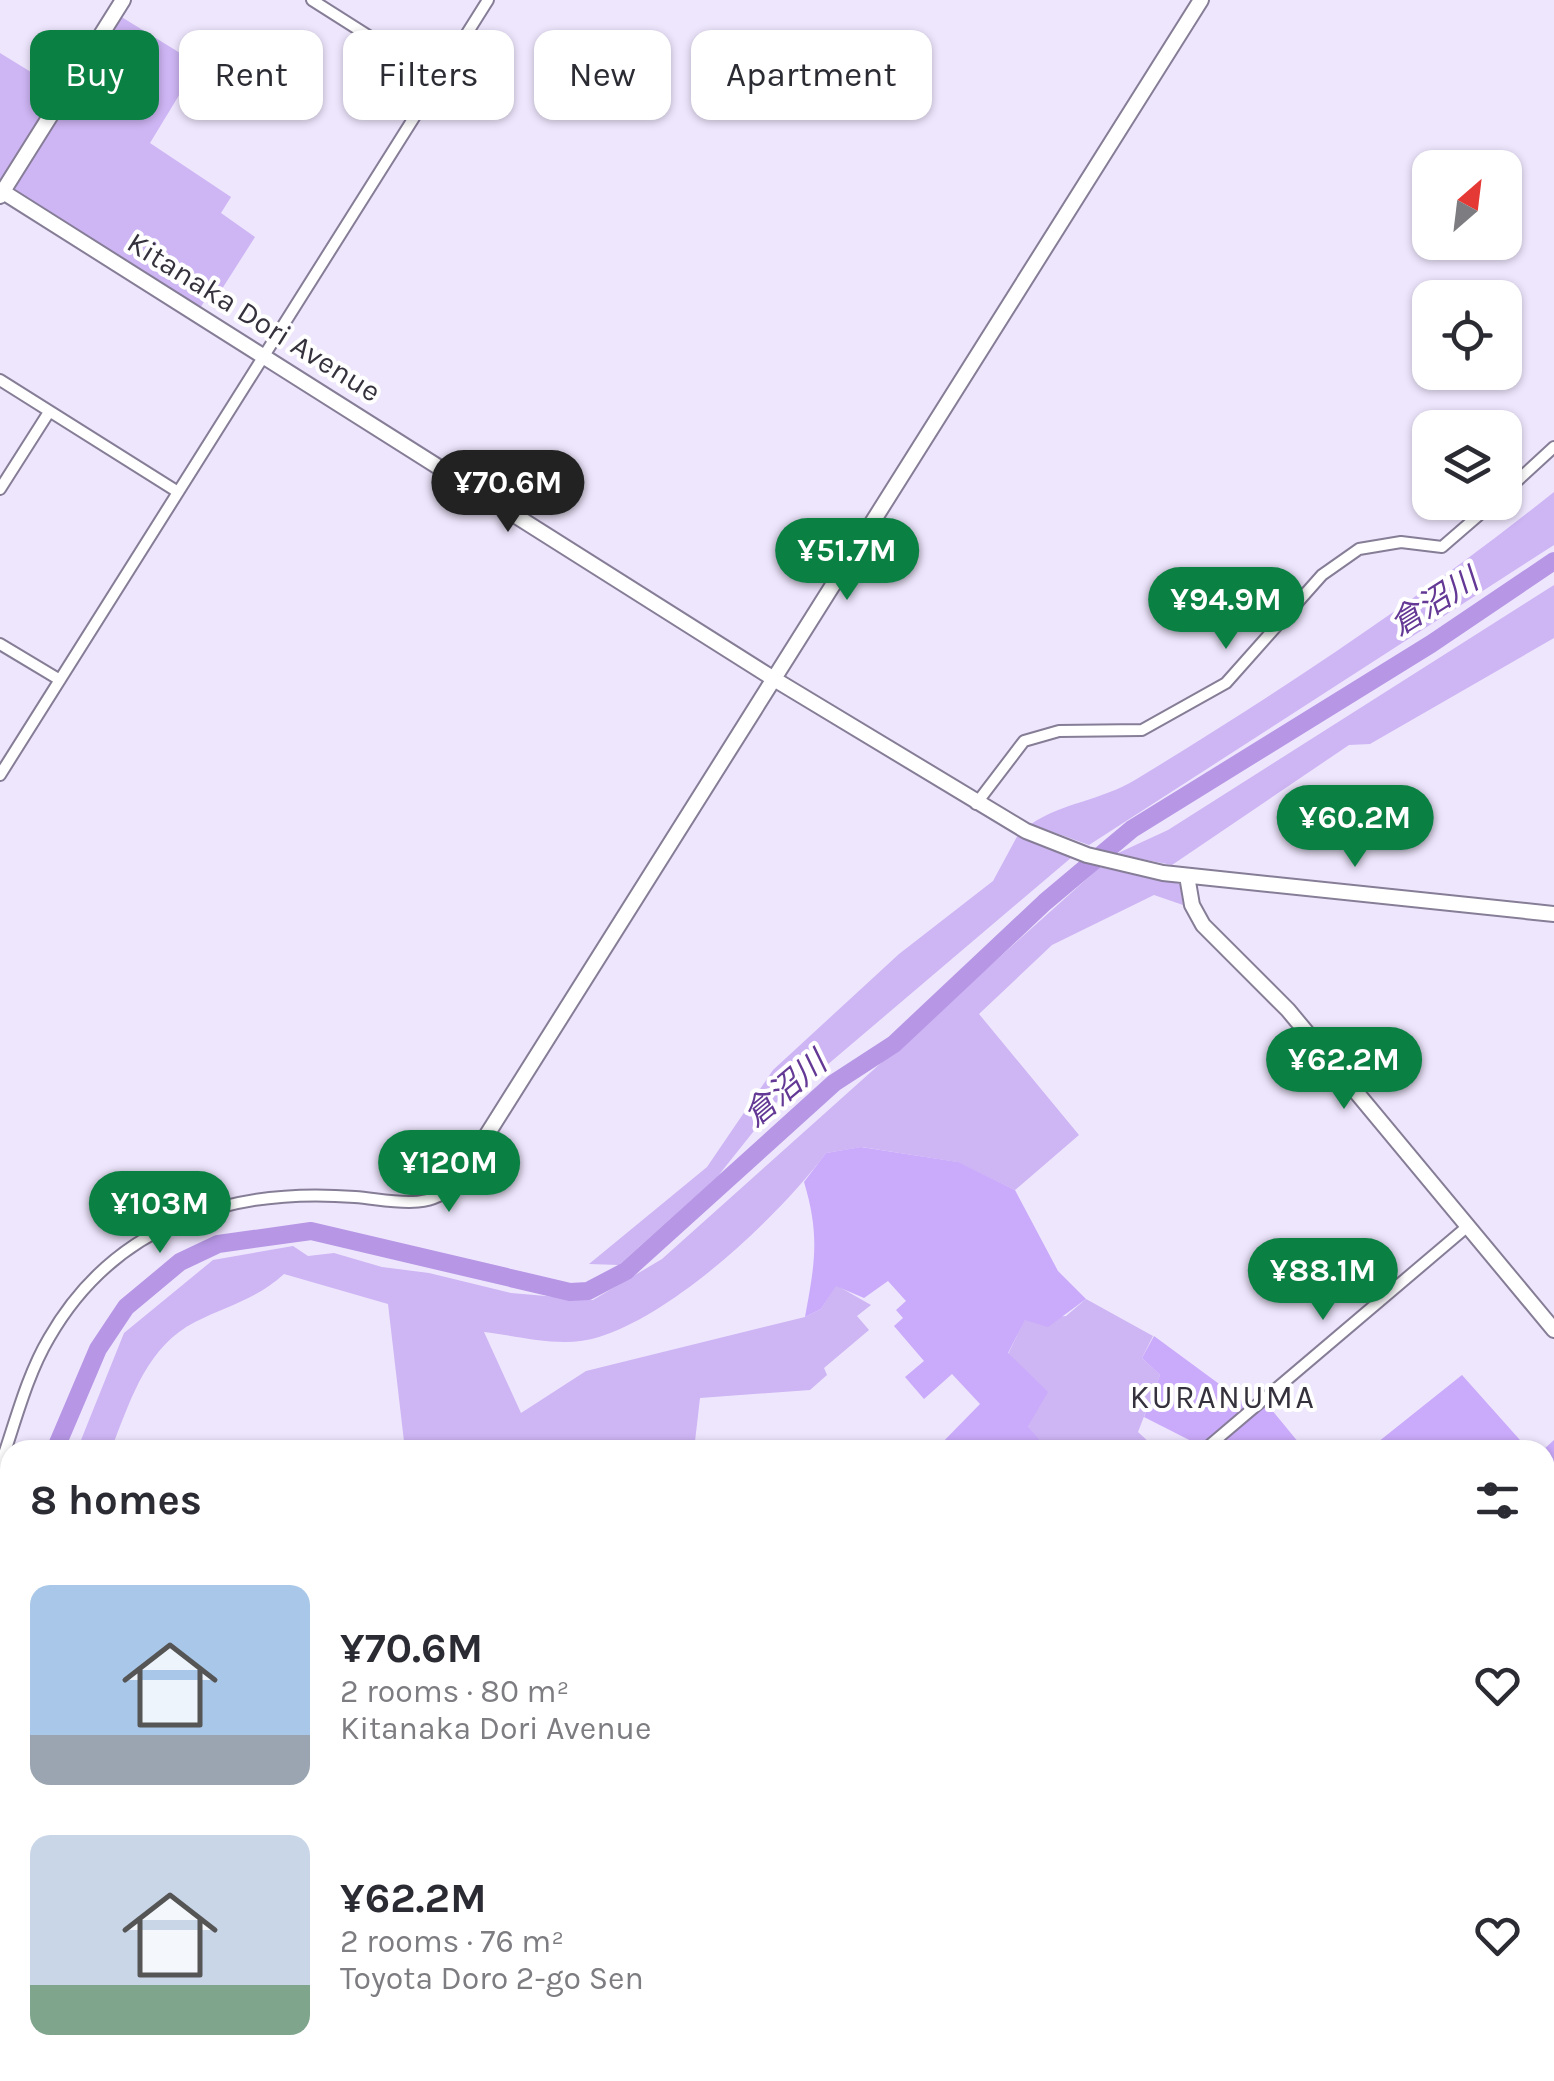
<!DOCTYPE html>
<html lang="en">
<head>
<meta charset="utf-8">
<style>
  :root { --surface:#fff; --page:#f7f7f7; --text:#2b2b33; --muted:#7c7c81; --accent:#0b8043 }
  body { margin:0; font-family:Karla,"Noto Sans JP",sans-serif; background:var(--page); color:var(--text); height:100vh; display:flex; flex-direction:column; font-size:38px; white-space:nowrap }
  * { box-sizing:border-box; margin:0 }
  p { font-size:32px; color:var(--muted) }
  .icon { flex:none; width:55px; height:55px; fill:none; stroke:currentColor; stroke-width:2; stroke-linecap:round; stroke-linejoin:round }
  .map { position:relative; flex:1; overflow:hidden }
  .drawer { position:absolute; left:0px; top:1440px; width:1555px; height:642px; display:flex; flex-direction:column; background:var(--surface); border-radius:30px 30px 0 0; box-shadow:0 2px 8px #0004 }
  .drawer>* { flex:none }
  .banner { position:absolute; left:30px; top:30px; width:1000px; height:90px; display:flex; gap:20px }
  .needle { width:65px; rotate:28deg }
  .fabs { position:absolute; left:1412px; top:150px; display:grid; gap:20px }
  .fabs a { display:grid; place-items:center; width:110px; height:110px; border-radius:20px; background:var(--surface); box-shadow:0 2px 8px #0004; font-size:50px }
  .price { position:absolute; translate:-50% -85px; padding:0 22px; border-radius:35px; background:var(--accent); color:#fff; font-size:32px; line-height:65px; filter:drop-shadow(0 2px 5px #0008) }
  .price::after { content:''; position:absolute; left:50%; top:60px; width:30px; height:22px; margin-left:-15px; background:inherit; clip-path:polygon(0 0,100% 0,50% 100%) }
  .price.active { background:#222; color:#fff }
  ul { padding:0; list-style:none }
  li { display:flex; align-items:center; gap:30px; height:250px; padding:0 30px }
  li span { display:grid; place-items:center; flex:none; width:280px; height:200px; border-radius:20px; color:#555 }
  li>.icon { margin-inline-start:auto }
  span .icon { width:120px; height:120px; fill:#fffc; stroke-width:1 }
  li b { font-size:42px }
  h2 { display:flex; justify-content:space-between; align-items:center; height:120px; padding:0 30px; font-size:42px }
  .pill { padding:0 35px; border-radius:20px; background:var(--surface); box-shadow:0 2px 8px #0004; font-size:35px; line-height:90px }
  .pill.active { background:var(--accent); color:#fff }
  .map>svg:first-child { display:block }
  .green { fill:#ceb5f4 }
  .forest { fill:#caaafa }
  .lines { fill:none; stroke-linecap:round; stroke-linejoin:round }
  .river { stroke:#b696e5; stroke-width:18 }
  .street-casing { stroke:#867d96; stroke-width:14 }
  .secondary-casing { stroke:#867d96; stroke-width:18 }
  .street { stroke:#fff; stroke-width:10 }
  .secondary { stroke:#fff; stroke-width:14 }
  .labels { text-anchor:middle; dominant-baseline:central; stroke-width:8; stroke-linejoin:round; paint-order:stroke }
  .street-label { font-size:30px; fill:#36323d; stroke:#fff }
  .water-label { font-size:32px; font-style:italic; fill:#643995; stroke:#fff }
  .neighbourhood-label { font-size:32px; letter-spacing:2.5px; fill:#36323d; stroke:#fff }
</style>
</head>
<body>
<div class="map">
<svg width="1554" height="2081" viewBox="0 0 1554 2081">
  <rect width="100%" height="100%" fill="#eee6fd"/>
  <path class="green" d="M 115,13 L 198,64 L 150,143 L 231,197 L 221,213 L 255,237 L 220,292 L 209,294 L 197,313 L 0,190 L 0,53 L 65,93 Z
    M 1554,492 L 1554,545 L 1089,845 L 1031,824 C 1062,803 1102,800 1135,780 C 1280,692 1421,598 1554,492 Z
    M 1554,585 L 1554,638 L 1370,744 L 1349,745 L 1172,865 L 1116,854 L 1168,830 Z
    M 1020,831 L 1072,857 L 820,1071 L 792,1083 L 718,1176 L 619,1265 L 589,1264 L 707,1167 L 773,1070 L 899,954 L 993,881 Z
    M 1100,867 L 1180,884 L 1183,905 L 1154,895 L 1052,945 L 979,1014 L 1079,1135 L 1015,1190 L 957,1162 L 862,1147 L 826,1153 C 779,1216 676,1313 599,1337 C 563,1349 520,1336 484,1332 L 521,1413 L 586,1371 L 805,1317 L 821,1309 L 836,1285 L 871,1305 L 857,1316 L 869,1330 L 824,1368 L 827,1375 L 810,1390 L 700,1398 L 694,1450 L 405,1450 L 388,1304 L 284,1274 C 257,1299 227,1306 195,1322 C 148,1346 132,1396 114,1442 L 130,1450 L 77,1450 L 124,1333 L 213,1260 L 293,1246 L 308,1256 L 334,1253 L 382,1267 L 429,1273 L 511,1293 L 593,1300 L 662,1259 Z
    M 1086,1299 L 1153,1336 L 1142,1358 L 1160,1375 L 1138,1432 L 1151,1444 L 1148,1450 L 1036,1450 L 1040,1442 L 1028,1426 L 1008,1354 L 1025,1319 L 1066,1316 Z
    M 1109,2072 L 1112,2081 L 498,2081 L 482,2073 Z"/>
  <path class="forest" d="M 861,1147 L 958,1162 L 1015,1190 L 1058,1271 L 1086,1299 L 1048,1327 L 1025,1320 L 1008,1353 L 1048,1392 L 1028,1426 L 1041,1442 L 1036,1450 L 935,1450 L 980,1404 L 952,1374 L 924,1399 L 905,1377 L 924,1361 L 894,1326 L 903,1318 L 896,1310 L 906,1301 L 888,1281 L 864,1298 L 836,1286 L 821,1309 L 805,1317 C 815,1263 820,1235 804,1182 L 826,1153 Z
    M 1154,1336 L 1245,1403 L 1266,1403 L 1299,1443 L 1280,1450 L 1209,1450 L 1144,1417 L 1160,1375 L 1142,1358 Z
    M 1462,1375 L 1529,1450 L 1368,1450 Z
    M 1554,1440 L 1554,1655 L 1545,1651 L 1543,1450 Z
    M 1545,1680 L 1554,1680 L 1554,2081 L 1132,2081 L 1128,2073 L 1545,2072 Z
    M 10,1708 L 10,2072 L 469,2072 L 482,2081 L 0,2081 L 0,1713 Z"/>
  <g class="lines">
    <path class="river" d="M 55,1450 L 98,1349 L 126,1307 L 180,1262 L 218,1244 L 311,1231 L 570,1292 L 588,1291 L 626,1271 L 834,1083 L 894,1044 L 1045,902 L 1132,829 L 1431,644 L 1554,561
      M 0,1563 L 10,1546"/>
    <defs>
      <path id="street" d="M 312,0 L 438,80
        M 0,380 L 178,492
        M 0,489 L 49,412
        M 1505,492 L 1554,447
        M 0,644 L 60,680
        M 0,775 L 488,0
        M 976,804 L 1024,741 L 1059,731 L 1142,730 L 1226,683 L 1322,575 L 1359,549 L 1401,542 L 1442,547 L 1494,502
        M 1204,1450 L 1468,1226
        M 0,1466 C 15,1424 26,1377 49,1338 C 115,1223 231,1187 355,1197 C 391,1200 428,1212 456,1184
        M 1118,2072 L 1122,2081
        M 372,2081 L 373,2072"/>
      <path id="secondary" d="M 0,190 L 774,679 L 1026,831 L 1087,855 L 1163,873 L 1554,914
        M 0,196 L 123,0
        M 1187,876 L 1192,905 L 1203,925 L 1288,1010 L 1554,1330
        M 456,1184 L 1201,0
        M 816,1450 L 887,1450
        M 0,1576 L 10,1582
        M 1545,1651 L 1554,1655
        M 0,1654 L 10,1640"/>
    </defs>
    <use href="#street" class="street-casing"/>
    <use href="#secondary" class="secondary-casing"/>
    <use href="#street" class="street"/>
    <use href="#secondary" class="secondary"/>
  </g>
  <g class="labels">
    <g class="street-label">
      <text transform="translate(254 317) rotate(32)">Kitanaka Dori Avenue</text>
    </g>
    <g class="water-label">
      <text transform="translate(1434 602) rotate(-32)">倉沼川</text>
      <text transform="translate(785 1089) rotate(-40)">倉沼川</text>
    </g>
    <g class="neighbourhood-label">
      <text x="1223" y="1397">KURANUMA</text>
    </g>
  </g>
</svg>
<div class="fabs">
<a><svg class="needle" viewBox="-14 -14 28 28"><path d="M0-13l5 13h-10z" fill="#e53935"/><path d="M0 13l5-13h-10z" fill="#7c7c81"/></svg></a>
<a><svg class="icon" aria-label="locate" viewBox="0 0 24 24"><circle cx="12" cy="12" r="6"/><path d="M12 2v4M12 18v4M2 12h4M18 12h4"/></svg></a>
<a><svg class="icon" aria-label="layers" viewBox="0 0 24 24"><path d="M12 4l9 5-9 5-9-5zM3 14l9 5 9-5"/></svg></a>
</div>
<b class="price active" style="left:508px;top:535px">¥70.6M</b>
<b class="price" style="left:847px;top:603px">¥51.7M</b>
<b class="price" style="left:1226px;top:652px">¥94.9M</b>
<b class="price" style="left:1355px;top:870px">¥60.2M</b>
<b class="price" style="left:1344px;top:1112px">¥62.2M</b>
<b class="price" style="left:449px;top:1215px">¥120M</b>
<b class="price" style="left:160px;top:1256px">¥103M</b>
<b class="price" style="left:1323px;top:1323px">¥88.1M</b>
<div class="banner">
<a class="pill active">Buy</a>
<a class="pill">Rent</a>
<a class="pill">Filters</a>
<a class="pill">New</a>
<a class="pill">Apartment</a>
</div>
<section class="drawer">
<h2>8 homes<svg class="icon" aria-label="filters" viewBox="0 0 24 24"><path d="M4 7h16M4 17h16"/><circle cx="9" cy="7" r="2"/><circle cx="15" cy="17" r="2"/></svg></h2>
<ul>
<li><span style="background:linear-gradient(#a9c7e8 75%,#9aa5b1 0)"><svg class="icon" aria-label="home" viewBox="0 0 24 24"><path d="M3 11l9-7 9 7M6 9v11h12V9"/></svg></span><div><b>¥70.6M</b><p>2 rooms · 80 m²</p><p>Kitanaka Dori Avenue</p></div><svg class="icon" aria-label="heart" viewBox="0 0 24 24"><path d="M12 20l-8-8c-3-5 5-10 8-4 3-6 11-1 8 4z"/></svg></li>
<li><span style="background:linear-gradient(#c9d6e8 75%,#7fa58c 0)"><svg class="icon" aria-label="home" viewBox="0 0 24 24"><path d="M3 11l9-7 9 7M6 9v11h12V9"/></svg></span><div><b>¥62.2M</b><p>2 rooms · 76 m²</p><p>Toyota Doro 2-go Sen</p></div><svg class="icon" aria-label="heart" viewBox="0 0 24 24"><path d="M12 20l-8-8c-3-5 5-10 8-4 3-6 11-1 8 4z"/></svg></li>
</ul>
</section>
</div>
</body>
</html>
